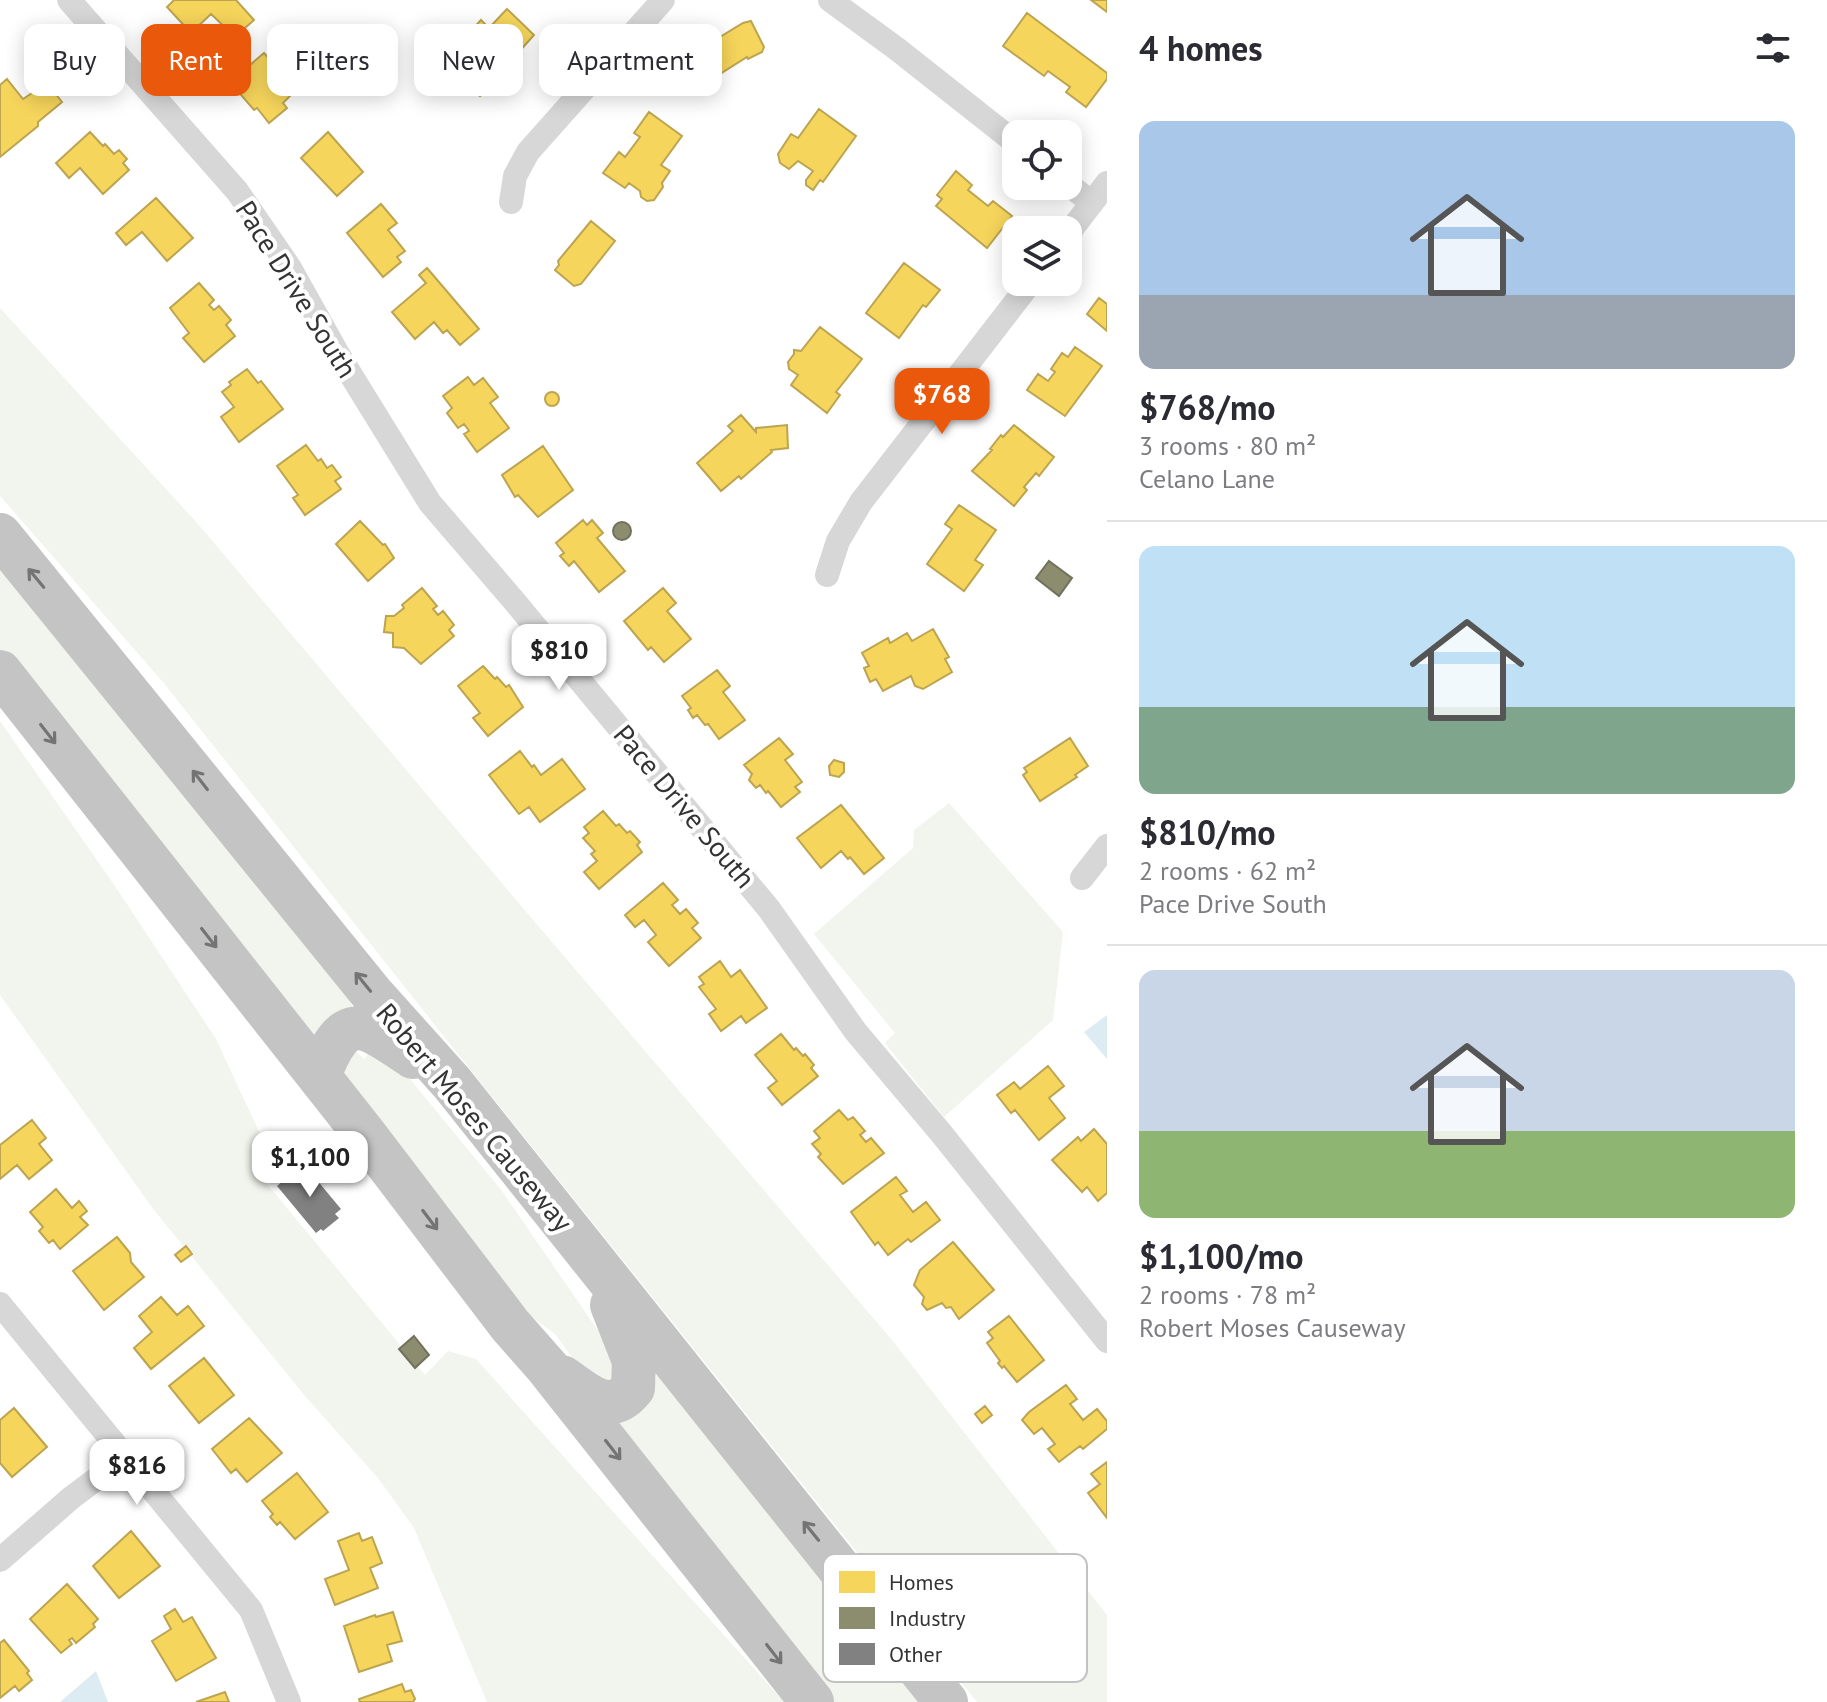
<!DOCTYPE html>
<html lang="en">
<head>
<meta charset="utf-8">
<style>
  :root { --surface:#fff; --page:#f7f7f7; --text:#2b2b33; --muted:#7c7c81; --line:#e1e1e2; --accent:#ea580c }
  body { margin:0; font-family:"PT Sans",sans-serif; background:var(--page); color:var(--text); height:100vh; display:flex; flex-direction:column; font-size:30px; white-space:nowrap }
  * { box-sizing:border-box; margin:0 }
  p { font-size:26px; color:var(--muted) }
  .icon { flex:none; width:44px; height:44px; fill:none; stroke:currentColor; stroke-width:2; stroke-linecap:round; stroke-linejoin:round }
  .map { position:relative; flex:1; overflow:hidden }
  .drawer { display:flex; flex-direction:column; background:var(--surface); width:720px }
  .drawer>* { flex:none }
  .top-card { position:absolute; left:24px; top:24px; width:760px; height:72px; display:flex; gap:16px }
  .buttons { position:absolute; left:1002px; top:120px; display:grid; gap:16px }
  .buttons a { display:grid; place-items:center; width:80px; height:80px; border-radius:16px; background:var(--surface); box-shadow:0 4px 20px #0003; font-size:40px }
  .price { position:absolute; translate:-50% -68px; padding:0 18px; border-radius:16px; background:#fff; color:#222; font-size:26px; line-height:52px; filter:drop-shadow(0 2px 4px #0008) }
  .price::after { content:''; position:absolute; left:50%; top:48px; width:24px; height:18px; margin-left:-12px; background:inherit; clip-path:polygon(0 0,100% 0,50% 100%) }
  .price.on { background:var(--accent); color:#fff }
  ul { padding:0; list-style:none }
  li { display:grid; align-content:center; gap:16px; height:424px; padding:0 32px }
  li+li { border-top:2px solid var(--line) }
  li span { display:grid; place-items:center; height:248px; border-radius:16px; color:#555 }
  li>.icon { margin-inline-start:auto }
  span .icon { width:144px; height:144px; fill:#fffc; stroke-width:1 }
  li b { font-size:34px }
  h2 { display:flex; justify-content:space-between; align-items:center; height:96px; padding:0 32px; font-size:34px }
  .chip { padding:0 28px; border-radius:16px; background:var(--surface); box-shadow:0 4px 20px #0003; font-size:28px; line-height:72px }
  .chip.on { background:var(--accent); color:#fff }
  main { display:flex; flex:1; min-height:0 }
  .map>svg:first-child { display:block }
  .green { fill:#f1f5ed }
  .water { fill:#ddebf3 }
  .homes { fill:#f6d55c; stroke:#bca450; stroke-width:2 }
  .industry { fill:#8c8c6e; stroke:#71715c; stroke-width:2 }
  .building { fill:#818181 }
  .lines { fill:none; stroke-linecap:round; stroke-linejoin:round }
  .street { stroke:#d7d7d7; stroke-width:24 }
  .highway { stroke:#c4c4c4; stroke-width:44 }
  .oneway { stroke:#747474 }
  .labels { text-anchor:middle; dominant-baseline:central; stroke-width:8; stroke-linejoin:round; paint-order:stroke }
  .street-label { font-size:28px; fill:#333; stroke:#fff }
  .key { fill:#fff; stroke:#c2c2c2; stroke-width:2 }
  .key-label { font-size:22px; fill:#333 }
</style>
</head>
<body>
<main>
<div class="map">
<svg width="1107" height="1702" viewBox="0 0 1107 1702">
  <rect width="100%" height="100%" fill="#fff"/>
  <path class="green" d="M 0,308 L 198,524 L 545,934 L 892,1340 L 1107,1615 L 1107,1702 L 977,1702 L 469,1068 L 163,682 L 0,496 Z
    M 0,550 L 348,993 L 353,1009 L 324,1038 L 308,1035 L 0,650 Z
    M 0,721 L 117,889 L 216,1039 L 262,1138 L 258,1173 L 425,1375 L 448,1351 L 476,1359 L 784,1702 L 487,1702 L 414,1528 L 378,1478 L 305,1396 L 154,1210 L 0,995 Z
    M 949,803 L 1063,932 L 1053,1020 L 944,1117 L 885,1043 L 895,1033 L 814,934 L 913,848 L 914,830 Z
    M 375,1044 L 382,1045 L 502,1191 L 623,1367 L 628,1380 L 597,1392 L 555,1334 L 518,1307 L 343,1088 L 342,1065 L 355,1050 L 364,1059 Z
    M 658,1369 L 925,1702 L 828,1702 L 609,1427 C 641,1410 650,1407 658,1369 Z"/>
  <path class="water" d="M 1107,1015 L 1107,1059 L 1084,1032 Z
    M 96,1671 L 108,1702 L 60,1702 Z"/>
  <path class="homes" d="M 174,0 L 236,0 L 254,20 L 235,37 L 211,14 L 191,33 L 167,7 Z
    M 1091,0 L 1107,0 L 1107,12 Z
    M 507,9 L 534,35 L 517,54 L 521,58 L 480,96 L 458,74 L 471,60 L 460,50 L 468,41 L 464,38 L 481,20 L 489,28 Z
    M 1027,13 L 1107,73 L 1107,79 L 1086,107 L 1066,92 L 1070,87 L 1048,71 L 1044,76 L 1003,46 Z
    M 751,21 L 764,47 L 762,52 L 748,59 L 747,57 L 712,79 L 697,51 L 743,23 Z
    M 264,53 L 278,69 L 272,74 L 290,96 L 283,103 L 287,108 L 269,123 L 257,108 L 254,110 L 230,82 Z
    M 7,79 L 23,99 L 47,83 L 62,102 L 38,122 L 38,126 L 0,157 L 0,85 Z
    M 819,109 L 856,136 L 823,182 L 820,180 L 813,190 L 806,185 L 806,180 L 813,171 L 798,161 L 789,169 L 780,163 L 778,154 L 791,134 L 798,138 Z
    M 649,112 L 682,136 L 661,165 L 670,171 L 662,183 L 663,187 L 654,200 L 647,201 L 641,197 L 640,191 L 629,183 L 625,188 L 603,173 L 619,152 L 625,157 L 640,137 L 634,133 Z
    M 90,132 L 103,146 L 105,144 L 114,154 L 119,150 L 127,159 L 123,163 L 129,170 L 103,194 L 80,168 L 69,178 L 56,163 Z
    M 328,132 L 363,172 L 337,196 L 301,158 Z
    M 956,171 L 972,185 L 968,190 L 988,206 L 993,201 L 1012,216 L 987,248 L 936,206 L 942,199 L 937,195 Z
    M 156,198 L 193,238 L 167,261 L 142,232 L 126,245 L 116,233 Z
    M 381,204 L 397,223 L 388,230 L 405,251 L 397,257 L 401,262 L 383,277 L 347,233 Z
    M 591,221 L 615,241 L 581,284 L 574,286 L 555,270 L 559,265 L 558,261 Z
    M 904,263 L 940,290 L 926,307 L 923,305 L 899,338 L 866,313 Z
    M 427,268 L 479,329 L 460,345 L 447,330 L 443,333 L 434,322 L 415,339 L 392,312 L 426,283 L 419,275 Z
    M 199,283 L 214,300 L 209,305 L 214,310 L 219,306 L 231,320 L 226,325 L 235,336 L 204,362 L 183,338 L 189,333 L 170,308 Z
    M 1099,298 L 1107,304 L 1107,331 L 1087,314 Z
    M 820,327 L 862,359 L 836,392 L 840,395 L 827,413 L 791,385 L 798,375 L 789,369 L 788,362 L 794,354 L 794,350 L 801,351 Z
    M 1075,347 L 1102,366 L 1065,416 L 1027,390 L 1038,374 L 1048,381 L 1055,372 L 1051,369 L 1062,353 L 1068,357 Z
    M 247,369 L 258,383 L 261,381 L 283,409 L 239,442 L 221,417 L 234,407 L 222,392 L 231,385 L 229,382 Z
    M 468,377 L 474,385 L 483,378 L 498,397 L 490,403 L 509,428 L 477,452 L 464,434 L 469,431 L 464,424 L 458,428 L 447,413 L 452,408 L 443,396 Z
    M545 399a7 7 0 1 1 14 0a7 7 0 1 1-14 0Z
    M 741,415 L 756,432 L 756,428 L 787,425 L 788,448 L 771,450 L 772,452 L 741,479 L 739,476 L 721,491 L 697,463 L 733,431 L 728,426 Z
    M 1014,425 L 1054,457 L 1039,476 L 1036,473 L 1024,487 L 1027,490 L 1014,506 L 972,471 L 992,450 L 990,449 L 1001,435 L 1003,437 Z
    M 306,445 L 318,461 L 321,459 L 327,468 L 332,465 L 341,477 L 335,481 L 341,489 L 305,515 L 293,498 L 298,495 L 277,466 Z
    M 543,446 L 573,490 L 538,517 L 518,495 L 515,497 L 502,475 Z
    M 959,505 L 996,530 L 975,560 L 983,565 L 964,591 L 927,564 L 952,529 L 945,524 Z
    M 583,520 L 587,525 L 592,520 L 603,533 L 597,538 L 625,571 L 599,592 L 574,561 L 569,566 L 560,556 L 564,553 L 556,543 Z
    M 360,521 L 383,545 L 385,544 L 394,558 L 368,581 L 336,544 Z
    M 422,588 L 437,606 L 433,609 L 438,615 L 443,611 L 454,625 L 449,630 L 454,636 L 421,664 L 404,648 L 393,647 L 393,633 L 384,632 L 386,616 L 394,616 L 404,608 L 402,605 Z
    M 663,588 L 676,603 L 667,611 L 691,639 L 664,662 L 651,647 L 648,650 L 624,621 Z
    M 933,629 L 949,657 L 945,659 L 952,672 L 923,689 L 915,686 L 911,676 L 883,691 L 876,679 L 870,682 L 864,668 L 869,666 L 862,653 L 888,638 L 890,643 L 907,633 L 912,641 Z
    M 483,666 L 495,679 L 497,677 L 506,687 L 509,685 L 523,707 L 488,736 L 473,718 L 480,713 L 458,686 Z
    M 717,670 L 730,686 L 723,692 L 745,720 L 719,739 L 708,724 L 705,725 L 697,715 L 693,718 L 688,710 L 691,708 L 682,696 Z
    M 779,738 L 793,754 L 785,760 L 802,782 L 795,787 L 800,792 L 781,807 L 768,791 L 766,793 L 760,785 L 756,788 L 749,780 L 752,774 L 744,765 Z
    M 1070,738 L 1088,766 L 1075,775 L 1077,777 L 1040,801 L 1023,775 L 1027,772 L 1024,768 Z
    M 520,751 L 532,767 L 534,765 L 541,775 L 562,759 L 585,789 L 540,822 L 529,807 L 519,814 L 489,775 Z
    M 834,760 L 844,763 L 844,772 L 839,777 L 830,775 L 829,766 Z
    M 841,805 L 884,858 L 864,874 L 850,857 L 848,859 L 841,851 L 821,868 L 797,838 Z
    M 603,811 L 616,826 L 619,824 L 627,833 L 630,831 L 640,842 L 637,845 L 642,852 L 599,889 L 584,872 L 597,861 L 591,854 L 595,851 L 583,838 L 589,833 L 584,827 Z
    M 663,883 L 678,900 L 672,905 L 680,914 L 686,909 L 698,923 L 692,928 L 701,938 L 669,966 L 648,942 L 656,935 L 644,920 L 635,927 L 625,915 Z
    M 720,961 L 731,977 L 740,970 L 767,1008 L 746,1023 L 741,1016 L 721,1031 L 709,1014 L 716,1009 L 699,987 L 704,984 L 699,977 Z
    M 781,1034 L 794,1050 L 796,1048 L 803,1056 L 805,1054 L 814,1065 L 811,1068 L 818,1076 L 782,1105 L 768,1088 L 777,1081 L 755,1055 Z
    M 1048,1066 L 1064,1086 L 1049,1098 L 1065,1118 L 1039,1140 L 1015,1110 L 1011,1113 L 997,1095 L 1014,1082 L 1020,1089 Z
    M 839,1110 L 848,1120 L 853,1117 L 865,1131 L 860,1135 L 866,1142 L 871,1138 L 884,1153 L 843,1184 L 818,1157 L 821,1154 L 812,1144 L 820,1138 L 814,1131 Z
    M 32,1120 L 46,1138 L 39,1144 L 52,1160 L 29,1179 L 17,1165 L 0,1179 L 0,1145 Z
    M 1094,1129 L 1107,1144 L 1107,1193 L 1098,1201 L 1087,1187 L 1082,1192 L 1052,1160 L 1078,1137 L 1081,1141 Z
    M 896,1177 L 907,1191 L 900,1195 L 913,1212 L 926,1202 L 940,1220 L 911,1242 L 908,1239 L 888,1255 L 878,1242 L 875,1245 L 851,1212 Z
    M 56,1189 L 72,1208 L 79,1201 L 87,1211 L 80,1217 L 88,1225 L 60,1249 L 53,1240 L 49,1243 L 39,1231 L 43,1227 L 30,1212 Z
    M 117,1237 L 130,1253 L 131,1262 L 144,1277 L 104,1310 L 73,1271 Z
    M 953,1242 L 994,1290 L 959,1319 L 951,1307 L 946,1308 L 942,1303 L 927,1310 L 922,1304 L 924,1297 L 914,1285 L 920,1270 Z
    M 186,1246 L 192,1254 L 181,1262 L 175,1255 Z
    M 161,1297 L 177,1315 L 188,1306 L 204,1326 L 151,1369 L 134,1348 L 152,1332 L 139,1316 Z
    M 1009,1316 L 1044,1360 L 1017,1382 L 1004,1366 L 1002,1368 L 998,1363 L 1000,1361 L 987,1343 L 993,1338 L 988,1332 Z
    M 204,1358 L 234,1395 L 199,1423 L 169,1386 Z
    M 1066,1385 L 1077,1399 L 1070,1404 L 1083,1420 L 1097,1409 L 1107,1421 L 1107,1429 L 1083,1449 L 1080,1446 L 1059,1462 L 1048,1449 L 1055,1444 L 1042,1428 L 1034,1434 L 1022,1420 L 1029,1412 Z
    M 985,1406 L 992,1415 L 982,1423 L 975,1414 Z
    M 14,1408 L 47,1447 L 12,1477 L 0,1463 L 0,1420 Z
    M 249,1418 L 282,1453 L 247,1482 L 236,1469 L 231,1473 L 212,1449 Z
    M 1107,1462 L 1107,1518 L 1088,1493 L 1100,1484 L 1091,1474 Z
    M 297,1473 L 328,1512 L 295,1539 L 280,1522 L 277,1525 L 270,1517 L 273,1514 L 262,1501 Z
    M 131,1531 L 160,1566 L 119,1598 L 93,1566 Z
    M 359,1533 L 362,1541 L 372,1537 L 382,1563 L 370,1568 L 378,1588 L 335,1605 L 325,1579 L 349,1570 L 338,1541 Z
    M 67,1584 L 98,1619 L 93,1624 L 95,1627 L 76,1643 L 72,1638 L 69,1640 L 72,1644 L 61,1653 L 30,1619 Z
    M 175,1609 L 183,1622 L 192,1617 L 216,1658 L 176,1681 L 152,1641 L 171,1629 L 164,1616 Z
    M 393,1612 L 402,1641 L 387,1645 L 392,1661 L 359,1672 L 344,1626 L 375,1615 L 376,1617 Z
    M 4,1640 L 29,1671 L 27,1673 L 32,1680 L 19,1691 L 15,1686 L 0,1698 L 0,1643 Z
    M 402,1684 L 405,1692 L 411,1690 L 415,1699 L 413,1702 L 360,1702 L 359,1699 Z
    M 225,1692 L 229,1702 L 196,1702 Z"/>
  <path class="industry" d="M613 531a9 9 0 1 1 18 0a9 9 0 1 1-18 0Z
    M 1049,561 L 1072,578 L 1059,596 L 1036,578 Z
    M 414,1336 L 429,1355 L 415,1368 L 399,1349 Z"/>
  <path class="building" d="M 296,1165 L 301,1171 L 306,1167 L 341,1209 L 335,1214 L 339,1218 L 323,1231 L 321,1229 L 316,1233 L 277,1186 L 284,1180 L 282,1177 Z"/>
  <g class="lines">
    <path class="street" d="M 69,0 L 237,191 L 290,268 L 338,354 L 430,503 L 515,602 L 769,909 L 856,1032 L 941,1133 L 1107,1341
      M 830,0 L 897,49 L 1016,143
      M 1068,184 L 1092,203
      M 511,202 L 515,176 L 528,152 L 663,0
      M 1068,234 L 1107,183
      M 827,575 L 838,541 L 861,502 L 1031,282
      M 1082,878 L 1107,846
      M 0,1304 L 251,1610 L 289,1702
      M 0,1560 L 71,1498 L 127,1456"/>
    <path class="highway" d="M 0,535 L 373,995 L 452,1083 L 946,1702
      M 0,672 L 366,1136 L 510,1325 L 547,1367 L 812,1702
      M 319,1076 C 345,1008 363,1023 413,1057
      M 562,1377 C 586,1393 609,1418 633,1388 L 634,1361 L 612,1305"/>
  </g>
  <defs><path id="oneway-shaft" d="M-6 0H5M1.5-3L5.5 0L1.5 3" fill="none" stroke-width="1.6" stroke-linecap="round" stroke-linejoin="round" transform="scale(2)"/></defs>
  <g class="oneway">
    <use href="#oneway-shaft" transform="translate(36 578) rotate(-130)"/>
    <use href="#oneway-shaft" transform="translate(48 734) rotate(52)"/>
    <use href="#oneway-shaft" transform="translate(200 780) rotate(-128)"/>
    <use href="#oneway-shaft" transform="translate(209 938) rotate(52)"/>
    <use href="#oneway-shaft" transform="translate(363 982) rotate(-129)"/>
    <use href="#oneway-shaft" transform="translate(430 1220) rotate(53)"/>
    <use href="#oneway-shaft" transform="translate(613 1450) rotate(52)"/>
    <use href="#oneway-shaft" transform="translate(811 1531) rotate(-129)"/>
    <use href="#oneway-shaft" transform="translate(774 1654) rotate(52)"/>
  </g>
  <g class="labels">
    <g class="street-label">
      <text transform="translate(297 289) rotate(58)">Pace Drive South</text>
      <text transform="translate(685 806) rotate(50)">Pace Drive South</text>
      <text transform="translate(475 1117) rotate(50)">Robert Moses Causeway</text>
    </g>
  </g>
  <rect x="823" y="1554" width="264" height="128" rx="12" class="key"/>
  <rect x="839" y="1571" width="36" height="22" fill="#f6d55c"/>
  <rect x="839" y="1607" width="36" height="22" fill="#8c8c6e"/>
  <rect x="839" y="1643" width="36" height="22" fill="#818181"/>
  <g class="key-label">
    <text x="889" y="1590">Homes</text>
    <text x="889" y="1626">Industry</text>
    <text x="889" y="1662">Other</text>
  </g>
</svg>
<div class="buttons">
<a><svg class="icon" aria-label="locate" viewBox="0 0 24 24"><circle cx="12" cy="12" r="6"/><path d="M12 2v4M12 18v4M2 12h4M18 12h4"/></svg></a>
<a><svg class="icon" aria-label="layers" viewBox="0 0 24 24"><path d="M12 4l9 5-9 5-9-5zM3 14l9 5 9-5"/></svg></a>
</div>
<b class="price on" style="left:942px;top:436px">$768</b>
<b class="price" style="left:559px;top:692px">$810</b>
<b class="price" style="left:310px;top:1199px">$1,100</b>
<b class="price" style="left:137px;top:1507px">$816</b>
<div class="top-card">
<a class="chip">Buy</a>
<a class="chip on">Rent</a>
<a class="chip">Filters</a>
<a class="chip">New</a>
<a class="chip">Apartment</a>
</div>
</div>
<section class="drawer">
<h2>4 homes<svg class="icon" aria-label="filters" viewBox="0 0 24 24"><path d="M4 7h16M4 17h16"/><circle cx="9" cy="7" r="2"/><circle cx="15" cy="17" r="2"/></svg></h2>
<ul>
<li><span style="background:linear-gradient(#a9c7e8 70%,#9aa5b1 0)"><svg class="icon" aria-label="home" viewBox="0 0 24 24"><path d="M3 11l9-7 9 7M6 9v11h12V9"/></svg></span><div><b>$768/mo</b><p>3 rooms · 80 m²</p><p>Celano Lane</p></div></li>
<li><span style="background:linear-gradient(#bfe0f5 65%,#7fa58c 0)"><svg class="icon" aria-label="home" viewBox="0 0 24 24"><path d="M3 11l9-7 9 7M6 9v11h12V9"/></svg></span><div><b>$810/mo</b><p>2 rooms · 62 m²</p><p>Pace Drive South</p></div></li>
<li><span style="background:linear-gradient(#c9d6e8 65%,#8fb573 0)"><svg class="icon" aria-label="home" viewBox="0 0 24 24"><path d="M3 11l9-7 9 7M6 9v11h12V9"/></svg></span><div><b>$1,100/mo</b><p>2 rooms · 78 m²</p><p>Robert Moses Causeway</p></div></li>
</ul>
</section>
</main>
</body>
</html>
